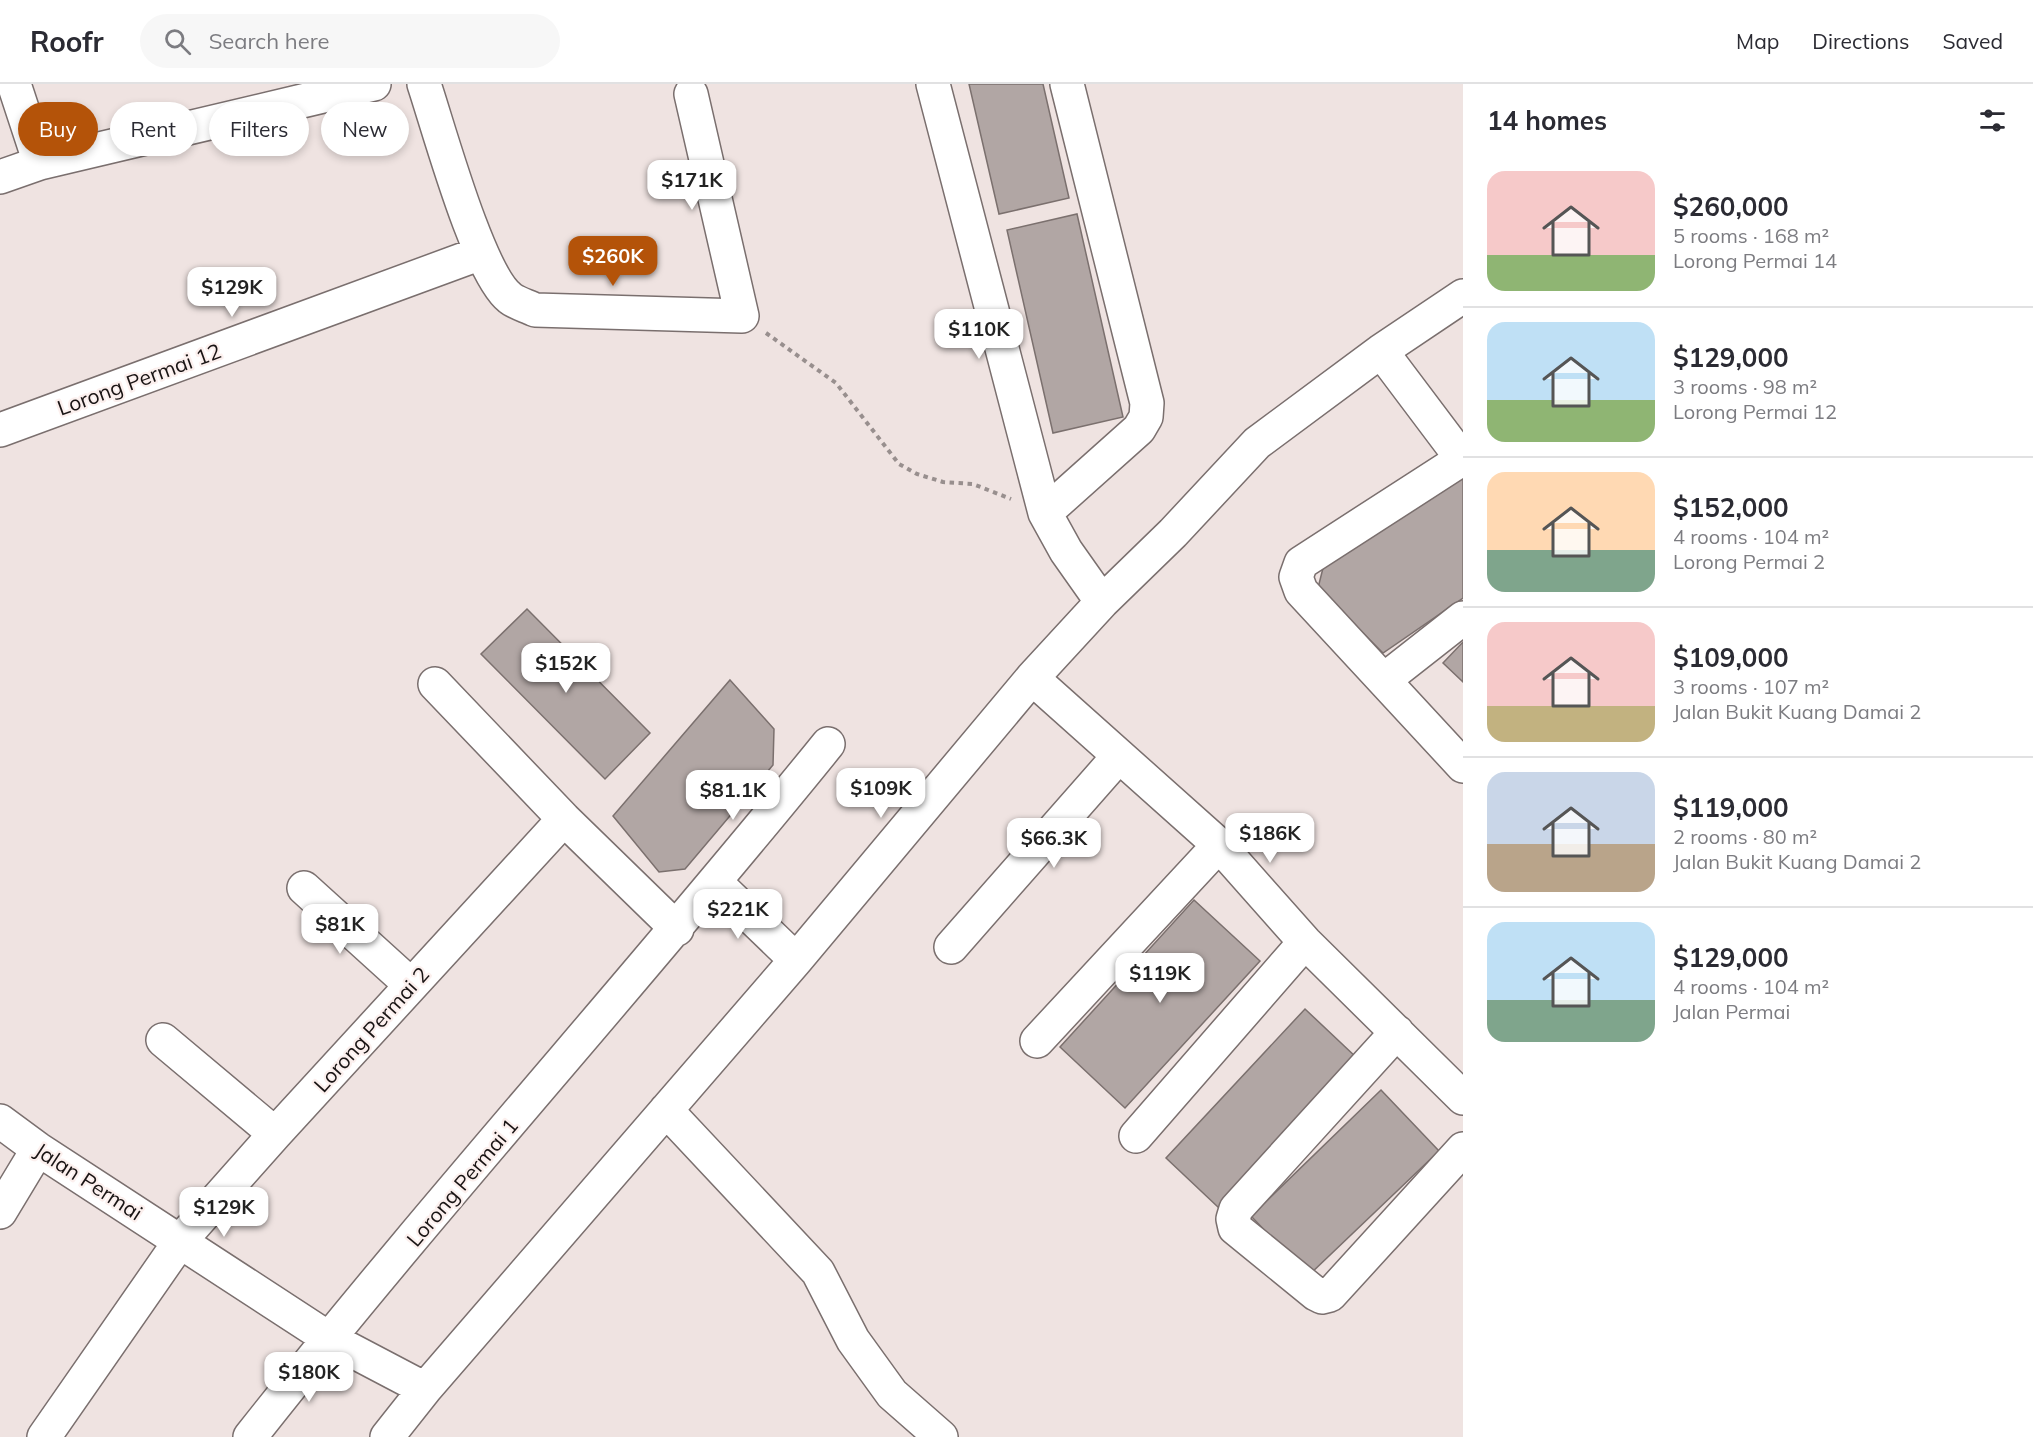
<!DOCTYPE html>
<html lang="en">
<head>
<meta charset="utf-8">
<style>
  :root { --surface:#fff; --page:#f7f7f7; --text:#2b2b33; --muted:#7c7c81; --line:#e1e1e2; --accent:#b45309 }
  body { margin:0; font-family:Mulish,sans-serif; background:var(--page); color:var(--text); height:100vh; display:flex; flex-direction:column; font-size:22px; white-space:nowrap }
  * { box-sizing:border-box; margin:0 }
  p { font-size:20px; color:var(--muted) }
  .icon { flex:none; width:33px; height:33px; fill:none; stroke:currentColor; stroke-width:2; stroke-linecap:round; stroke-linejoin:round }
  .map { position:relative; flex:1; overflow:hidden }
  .drawer { display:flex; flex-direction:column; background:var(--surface); width:570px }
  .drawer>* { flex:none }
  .banner { position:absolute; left:18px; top:18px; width:570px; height:54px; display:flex; gap:12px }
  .price { position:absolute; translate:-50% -51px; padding:0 14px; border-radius:12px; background:#fff; color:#222; font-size:20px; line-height:39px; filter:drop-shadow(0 2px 3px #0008) }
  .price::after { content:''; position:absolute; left:50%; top:36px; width:18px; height:14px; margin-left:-9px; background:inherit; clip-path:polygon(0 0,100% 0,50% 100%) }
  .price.selected { background:var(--accent); color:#fff }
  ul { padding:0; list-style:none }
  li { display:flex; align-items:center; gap:18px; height:150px; padding:0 24px }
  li+li { border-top:2px solid var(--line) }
  li span { display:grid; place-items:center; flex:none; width:168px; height:120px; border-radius:18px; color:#555 }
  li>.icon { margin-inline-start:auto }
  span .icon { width:72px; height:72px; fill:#fffc; stroke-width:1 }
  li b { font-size:26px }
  h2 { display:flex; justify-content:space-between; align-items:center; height:72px; padding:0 24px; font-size:26px }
  .tag { padding:0 21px; border-radius:27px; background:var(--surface); box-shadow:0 3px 9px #0003; font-size:21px; line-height:54px }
  .tag.selected { background:var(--accent); color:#fff }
  header { display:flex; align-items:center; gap:36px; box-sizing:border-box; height:84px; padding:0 30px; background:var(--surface); border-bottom:2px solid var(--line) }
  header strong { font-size:28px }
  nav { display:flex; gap:33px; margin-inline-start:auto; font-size:21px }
  .search { width:420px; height:54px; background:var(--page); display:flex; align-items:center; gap:15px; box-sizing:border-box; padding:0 21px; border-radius:33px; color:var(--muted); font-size:22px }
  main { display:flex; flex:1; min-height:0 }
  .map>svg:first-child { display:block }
  .building { fill:#b1a6a4; stroke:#7b706e; stroke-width:1.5 }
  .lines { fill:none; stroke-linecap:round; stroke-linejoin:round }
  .minor-casing { stroke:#7a6f6e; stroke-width:36 }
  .path { stroke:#988f8e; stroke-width:4; stroke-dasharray:4.5 4.5; stroke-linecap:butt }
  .minor { stroke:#fff; stroke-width:33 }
  .labels { text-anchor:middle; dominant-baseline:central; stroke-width:4.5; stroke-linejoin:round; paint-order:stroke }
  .street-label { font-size:21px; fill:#191414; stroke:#fcf0ee }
</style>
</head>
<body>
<header>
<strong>Roofr</strong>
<div class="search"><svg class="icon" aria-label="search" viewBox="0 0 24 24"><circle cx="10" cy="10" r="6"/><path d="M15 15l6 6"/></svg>Search here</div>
<nav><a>Map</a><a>Directions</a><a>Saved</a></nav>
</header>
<main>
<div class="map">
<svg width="1463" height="1353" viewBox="0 0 1463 1353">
  <rect width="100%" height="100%" fill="#efe3e1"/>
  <path class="building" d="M 969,0 L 1043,0 L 1069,114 L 999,130 Z
    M 1077,130 L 1123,333 L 1053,349 L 1007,146 Z
    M 1463,394 L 1463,514 L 1383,569 L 1318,504 L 1324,480 Z
    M 527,525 L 650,649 L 605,695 L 481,570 Z
    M 1463,558 L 1463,598 L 1443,579 Z
    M 730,596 L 774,645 L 773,681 L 685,785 L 659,788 L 613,732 Z
    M 1194,816 L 1260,877 L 1125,1024 L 1060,963 Z
    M 1305,925 L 1358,975 L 1219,1124 L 1166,1074 Z
    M 1381,1006 L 1439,1067 L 1308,1192 L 1251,1132 Z"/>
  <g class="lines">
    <defs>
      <path id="minor" d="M 14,0 L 40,79
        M 424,0 C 439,45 478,189 510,214 C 516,219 527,222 535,226 L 742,232 L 691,10
        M 933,0 L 1045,429 L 1066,467 L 1102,518
        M 0,93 L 40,79 L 374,0
        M 1381,267 L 1463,376
        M 0,346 L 481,169
        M 1462,375 L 1301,479 L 1296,493 L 1301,507 L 1463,682
        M 1045,429 L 1139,345 L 1146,333 L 1147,319 L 1067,0
        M 1032,594 L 1219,761 L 1305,858 L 1463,1014
        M 1384,596 L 1463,534
        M 435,600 L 564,735 L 677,845
        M 716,799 L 796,876
        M 304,804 L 411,901
        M 951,863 L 1118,673
        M 1397,948 L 1236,1125 L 1233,1135 L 1235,1144 L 1316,1210 L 1322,1213 L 1330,1211 L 1463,1065
        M 163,956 L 275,1050
        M 1037,957 L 1219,761
        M 666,1026 L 818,1188 L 853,1256 L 892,1310 L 941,1353
        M 0,1037 L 38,1065 L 328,1254 L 425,1305
        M 1136,1052 L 1305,858
        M 0,1128 L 38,1065
        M 44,1353 L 181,1156 L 275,1050 L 564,735
        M 250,1353 C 436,1117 639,894 828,660
        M 387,1353 L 425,1305 L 796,876 L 1032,594 L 1102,518 L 1173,449 L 1257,359 L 1381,267 L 1463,212"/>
    </defs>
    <use href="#minor" class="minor-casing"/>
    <path class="path" d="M 766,249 L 836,299 L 899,380 L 917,390 L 943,398 L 973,400 L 1011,415"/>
    <use href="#minor" class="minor"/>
  </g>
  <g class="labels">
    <g class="street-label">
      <text transform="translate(139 295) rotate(-20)">Lorong Permai 12</text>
      <text transform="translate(371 945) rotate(-48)">Lorong Permai 2</text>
      <text transform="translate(89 1097) rotate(33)">Jalan Permai</text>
      <text transform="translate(462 1098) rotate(-50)">Lorong Permai 1</text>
    </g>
  </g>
</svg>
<b class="price" style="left:692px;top:127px">$171K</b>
<b class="price selected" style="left:613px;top:203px">$260K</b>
<b class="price" style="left:232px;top:234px">$129K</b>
<b class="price" style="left:979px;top:276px">$110K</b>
<b class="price" style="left:566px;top:610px">$152K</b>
<b class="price" style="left:881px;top:735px">$109K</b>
<b class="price" style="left:733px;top:737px">$81.1K</b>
<b class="price" style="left:1270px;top:780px">$186K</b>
<b class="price" style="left:1054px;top:785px">$66.3K</b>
<b class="price" style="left:738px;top:856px">$221K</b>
<b class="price" style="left:340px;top:871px">$81K</b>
<b class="price" style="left:1160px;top:920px">$119K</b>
<b class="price" style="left:224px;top:1154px">$129K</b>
<b class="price" style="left:309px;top:1319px">$180K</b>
<div class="banner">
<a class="tag selected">Buy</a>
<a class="tag">Rent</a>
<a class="tag">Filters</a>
<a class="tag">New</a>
</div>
</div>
<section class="drawer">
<h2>14 homes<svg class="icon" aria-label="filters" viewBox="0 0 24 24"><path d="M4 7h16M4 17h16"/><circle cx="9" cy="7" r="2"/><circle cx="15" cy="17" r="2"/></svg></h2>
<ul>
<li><span style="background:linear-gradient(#f6c9c9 70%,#8fb573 0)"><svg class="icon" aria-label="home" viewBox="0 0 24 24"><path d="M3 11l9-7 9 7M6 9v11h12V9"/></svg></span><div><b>$260,000</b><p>5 rooms · 168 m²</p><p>Lorong Permai 14</p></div></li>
<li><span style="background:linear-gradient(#bfe0f5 65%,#8fb573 0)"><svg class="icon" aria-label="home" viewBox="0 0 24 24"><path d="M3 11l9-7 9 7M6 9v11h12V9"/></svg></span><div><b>$129,000</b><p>3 rooms · 98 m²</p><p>Lorong Permai 12</p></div></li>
<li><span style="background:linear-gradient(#ffd9b3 65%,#7fa58c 0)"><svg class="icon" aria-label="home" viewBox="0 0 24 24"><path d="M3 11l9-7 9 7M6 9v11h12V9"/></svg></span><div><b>$152,000</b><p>4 rooms · 104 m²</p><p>Lorong Permai 2</p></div></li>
<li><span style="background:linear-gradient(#f6c9c9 70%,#c2b280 0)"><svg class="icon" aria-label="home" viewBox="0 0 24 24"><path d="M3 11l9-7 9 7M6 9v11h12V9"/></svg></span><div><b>$109,000</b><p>3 rooms · 107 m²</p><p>Jalan Bukit Kuang Damai 2</p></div></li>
<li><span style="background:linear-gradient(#c9d6e8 60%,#b9a48a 0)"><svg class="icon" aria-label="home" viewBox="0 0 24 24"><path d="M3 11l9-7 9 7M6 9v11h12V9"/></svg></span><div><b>$119,000</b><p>2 rooms · 80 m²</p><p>Jalan Bukit Kuang Damai 2</p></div></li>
<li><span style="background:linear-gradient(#bfe0f5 65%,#7fa58c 0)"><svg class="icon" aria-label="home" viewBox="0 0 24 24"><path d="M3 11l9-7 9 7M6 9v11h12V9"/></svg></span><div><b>$129,000</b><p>4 rooms · 104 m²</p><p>Jalan Permai</p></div></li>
</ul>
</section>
</main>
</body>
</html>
